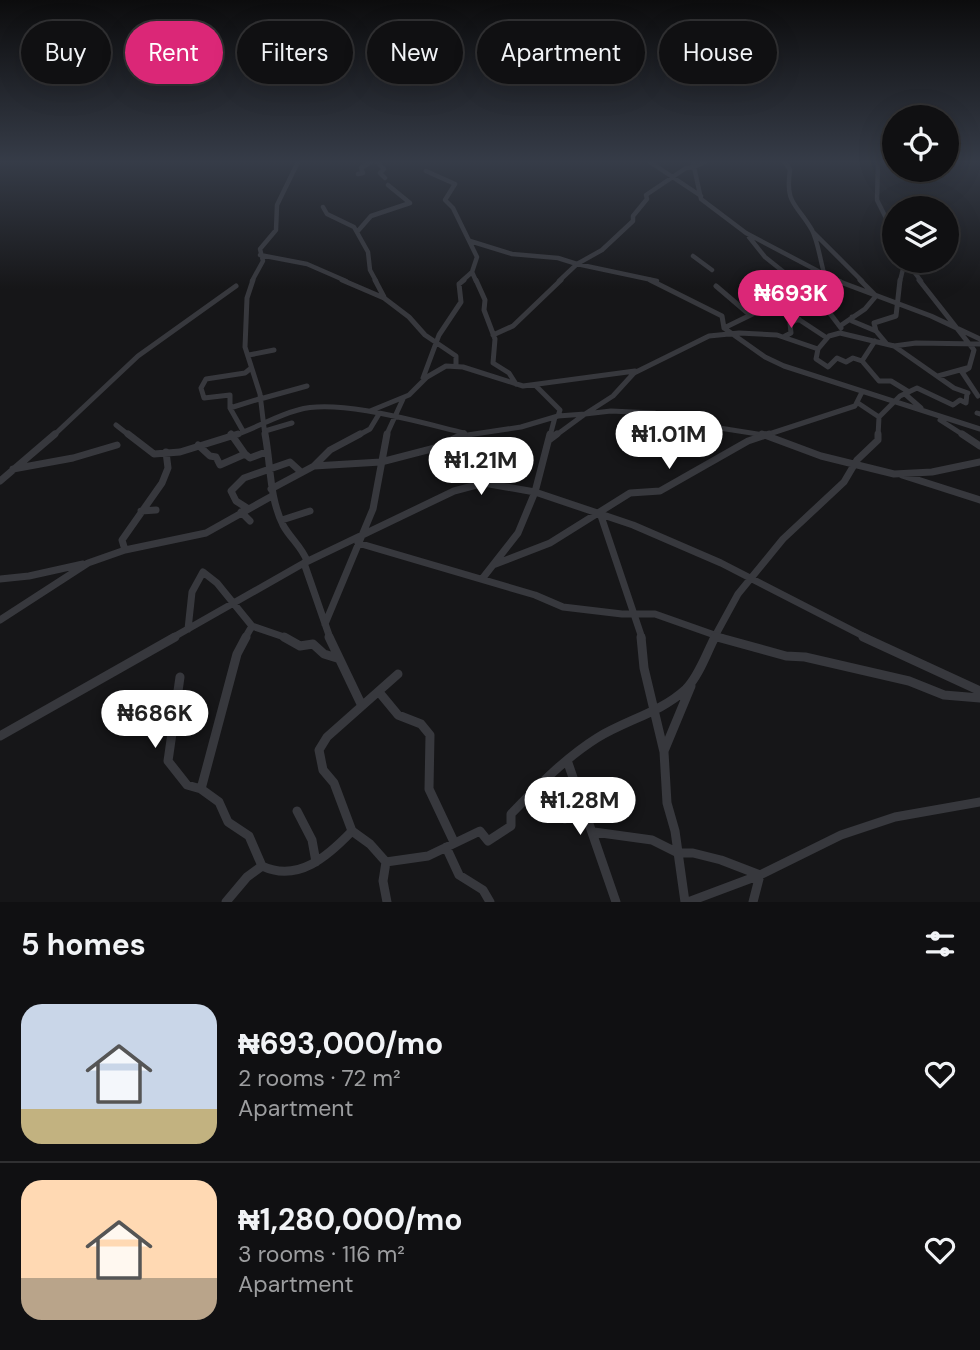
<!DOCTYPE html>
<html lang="en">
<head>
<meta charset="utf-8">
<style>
  :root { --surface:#101012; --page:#19191b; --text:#f1f3f6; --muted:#9c9d9f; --line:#303032; --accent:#db2777 }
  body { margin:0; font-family:"DM Sans",sans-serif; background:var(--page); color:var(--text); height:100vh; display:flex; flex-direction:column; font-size:26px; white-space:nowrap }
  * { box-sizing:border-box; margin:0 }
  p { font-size:23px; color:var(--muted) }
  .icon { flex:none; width:38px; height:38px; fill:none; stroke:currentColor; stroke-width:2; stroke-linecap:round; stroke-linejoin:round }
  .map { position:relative; height:902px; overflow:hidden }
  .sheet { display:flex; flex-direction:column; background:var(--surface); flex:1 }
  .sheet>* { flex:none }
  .banner { position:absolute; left:21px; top:21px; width:938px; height:63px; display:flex; gap:14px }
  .fabs { position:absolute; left:882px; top:105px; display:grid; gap:14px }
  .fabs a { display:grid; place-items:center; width:77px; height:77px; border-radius:50%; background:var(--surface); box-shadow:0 7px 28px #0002,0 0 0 2px var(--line); font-size:35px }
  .price { position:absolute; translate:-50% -60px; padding:0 16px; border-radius:24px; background:#fff; color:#222; font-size:23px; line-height:46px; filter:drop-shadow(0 2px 4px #0008) }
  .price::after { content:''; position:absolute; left:50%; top:42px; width:21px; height:16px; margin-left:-10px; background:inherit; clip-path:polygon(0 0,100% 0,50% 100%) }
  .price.active { background:var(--accent); color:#fff }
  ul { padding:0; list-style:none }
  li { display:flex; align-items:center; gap:21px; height:175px; padding:0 21px }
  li+li { border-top:2px solid var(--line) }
  li span { display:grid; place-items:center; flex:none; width:196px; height:140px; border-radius:21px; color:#555 }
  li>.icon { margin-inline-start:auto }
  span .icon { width:84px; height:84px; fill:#fffc; stroke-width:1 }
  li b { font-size:30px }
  h2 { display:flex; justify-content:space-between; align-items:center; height:84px; padding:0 21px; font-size:30px }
  .tag { padding:0 24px; border-radius:32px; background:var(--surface); box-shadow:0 7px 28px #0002,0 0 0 2px var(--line); font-size:24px; line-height:63px }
  .tag.active { background:var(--accent); color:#fff }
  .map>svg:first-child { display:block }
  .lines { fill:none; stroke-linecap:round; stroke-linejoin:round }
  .minor-far3 { stroke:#37383d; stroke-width:4.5 }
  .minor-far2 { stroke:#37383d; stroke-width:5 }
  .minor-far1 { stroke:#37383d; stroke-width:7 }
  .minor { stroke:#37383d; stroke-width:9 }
</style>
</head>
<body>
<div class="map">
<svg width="980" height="902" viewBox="0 0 980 902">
  <rect width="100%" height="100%" fill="#161618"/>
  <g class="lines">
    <path class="minor-far3" d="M 377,162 L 384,169 L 380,173 L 385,178
      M 650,162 L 701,196
      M 705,162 L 694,167 L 701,199 L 746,233 L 818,271
      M 785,162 L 790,170 C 785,204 796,203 812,230 C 818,242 820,259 824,273
      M 878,162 L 877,200 L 894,234
      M 426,171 L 455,184 L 445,200 L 453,208 L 477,257 L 472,272 L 462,281
      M 358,174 L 363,173 L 361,168 L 371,162
      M 323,207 L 327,214 L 354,227 L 368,252 L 370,270 L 376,281
      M 357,232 L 371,216 L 410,203 L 388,185
      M 813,232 L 862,281
      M 749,237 L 765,257 L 795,281
      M 470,241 L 512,254 L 558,258 L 577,264 L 602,250 L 633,221 L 633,216 L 647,199 L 646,195 L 686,168 L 694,167 L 693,162
      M 260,255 L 307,264 L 346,281
      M 693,256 L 712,270
      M 906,261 L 921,281
      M 472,272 L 476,281
      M 252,281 L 263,261 L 260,249 L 276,230 L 277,205 L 298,162
      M 559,281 L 577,264 L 657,281
      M 802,281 L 815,272 L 840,281
      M 900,281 L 905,261"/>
    <path class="minor-far2" d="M 253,280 L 247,298 L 245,347 L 260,394 L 265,436
      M 342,280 L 384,298 L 409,317 L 425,335 L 456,356 L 456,366
      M 375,280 L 384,297
      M 476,280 L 485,300 L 484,310 L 495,339 L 493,363 L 509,373 L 516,384
      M 650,280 L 722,316 L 724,328 L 765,357 L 784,366 L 980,429
      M 793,280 L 798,284
      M 835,280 L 931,316 L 980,339
      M 919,280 L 974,350 L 969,368 L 962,372 L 978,396
      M 800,283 L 816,295 L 841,328
      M 716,286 L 750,315
      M 776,299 L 789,313 L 827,338
      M 852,317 L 852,321 L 876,331
      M 840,326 L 865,309 L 876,296 L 860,280
      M 724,328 L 765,308 L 804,280
      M 493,335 L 513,326 L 561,280
      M 785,336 L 791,333 L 790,323 L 799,319
      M 875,341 L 862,361 L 879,381 L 891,381 L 909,392
      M 886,343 L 876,331 L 874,323 L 896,316 L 900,280
      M 894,346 L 954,388 L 968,393
      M 818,349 L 816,359 L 828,367 L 837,358 L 846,362 L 853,358 L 862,361
      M 249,355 L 274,350
      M 938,376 L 967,368
      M 423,378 L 439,335 L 461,302 L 459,284 L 464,280
      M 535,385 L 560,410 L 558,416
      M 905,394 L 921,408
      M 260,399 L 307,386
      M 858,403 L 879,417
      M 230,408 L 259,399
      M 370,411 L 409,395 L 427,377 L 446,366 L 463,367 L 523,386 L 635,371
      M 977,413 L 980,414
      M 940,420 L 965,436
      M 116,425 L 130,436
      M 243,431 L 230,408 L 230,395 L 204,398 L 201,388 L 206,379 L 245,373 L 250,369
      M 265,431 L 292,423
      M 53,436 L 138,356 L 236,286
      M 232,436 C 255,429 275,416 298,410 C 338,398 422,423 464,433
      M 357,436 L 370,429 L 379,414
      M 386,436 L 403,399
      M 461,436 L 521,427 L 558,416 L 585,414 L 613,396 L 634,373 L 709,336 L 739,333 L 777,335 L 818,349 L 829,336 L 840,333 L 894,346 L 916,343 L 980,344
      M 550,436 L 555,417
      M 555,436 L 585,414 L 611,411 L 654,413 L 694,424 L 770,436
      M 763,436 L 855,406 L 862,392
      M 878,436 L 879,417 L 900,396 L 917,388 L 953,405 L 960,400 L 966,403 L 967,393"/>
    <path class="minor-far1" d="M 128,434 L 154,454 L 180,452 L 238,434
      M 231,434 L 245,454
      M 265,434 C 271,465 269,497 283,525 C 290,538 302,547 307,561
      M 762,434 L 821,456 L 894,474 L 932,472 L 980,462
      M 962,434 L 980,446
      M 549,440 L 557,434
      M 198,445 L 210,456 L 216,457 L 220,465 L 245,454 L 250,458 L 266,452
      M 314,466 L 330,450 L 360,434
      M 13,469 L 73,458 L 117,445
      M 902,475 L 980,500
      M 0,481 L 55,434
      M 271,489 L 314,466 L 381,462 L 435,448 L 464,434
      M 247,508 L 236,501 L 231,491 L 244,478 L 290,462 L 301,472
      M 141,511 L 156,510
      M 241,512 L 250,521
      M 600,513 L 642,638
      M 282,520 L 310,511
      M 358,543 L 535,595 L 563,607 L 622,614 L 655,614 L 723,638
      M 125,550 L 122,540 L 162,483 L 168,468 L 166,452
      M 304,563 L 330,638
      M 493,565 L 550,543 L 630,493 L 660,491 L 748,441 L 769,434
      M 0,579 L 29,576 L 83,564
      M 482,579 L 518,533 L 535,492 L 550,434
      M 0,620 L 88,563 L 125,550 L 206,533 L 272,496
      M 325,624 L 373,509 L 387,434
      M 188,629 L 192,592 L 203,572 L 217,583 L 252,626 L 287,638
      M 172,638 L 304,563 L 454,491 L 484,483 L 535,492 L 633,525 L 721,563 L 867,638
      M 245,638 L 252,626
      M 714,638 L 738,594 L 783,539 L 844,482 L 857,460 L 878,440 L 878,434"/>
    <path class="minor" d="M 284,637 L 300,646 L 313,644 L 324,654 L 337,658
      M 329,637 L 362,706
      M 641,637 L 644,668 L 664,752 L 667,803 L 675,831 L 685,902
      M 717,637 L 786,656 L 805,657 L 909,681 L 944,695 L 980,698
      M 863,637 L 980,691
      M 398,674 L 327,737 L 319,750 L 323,770 L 334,783 L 352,831 L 370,844 L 386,862 L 428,856 L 480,831 L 488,841 L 511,826 L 511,814 C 536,788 565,758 597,738 C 626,720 660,713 686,689 C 699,676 707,652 715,637
      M 180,677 L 168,761 L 187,785 L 201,789 L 219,802 L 228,822 L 249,836 L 262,866
      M 379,692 L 398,715 L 421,724 L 430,735 L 429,789 L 454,842
      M 0,736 L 175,637
      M 664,751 L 691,686
      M 568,763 L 616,902
      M 201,789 L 237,654 L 246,637
      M 527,798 L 565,819
      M 297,811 L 312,840 L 316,862
      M 594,832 L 652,840 L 678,853 L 693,853 L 721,860 L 760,875 L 753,902
      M 446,847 L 459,875 L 483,890 L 490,902
      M 386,862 L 383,881 L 387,902
      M 226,902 L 247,877 L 262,866 C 298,883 328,856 352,831
      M 688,902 L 760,875 L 841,835 L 895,817 L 980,802"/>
  </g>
  <linearGradient id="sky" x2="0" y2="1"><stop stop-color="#0c0c0d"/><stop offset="0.56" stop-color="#363c48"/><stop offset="1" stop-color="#363c48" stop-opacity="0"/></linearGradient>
  <rect width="980" height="289" fill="url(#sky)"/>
</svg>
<div class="fabs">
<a><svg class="icon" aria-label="locate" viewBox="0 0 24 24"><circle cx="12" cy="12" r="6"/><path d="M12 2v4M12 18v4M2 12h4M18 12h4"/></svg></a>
<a><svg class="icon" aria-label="layers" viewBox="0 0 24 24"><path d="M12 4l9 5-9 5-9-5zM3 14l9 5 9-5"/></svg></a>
</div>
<b class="price active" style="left:791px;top:330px">₦693K</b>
<b class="price" style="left:669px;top:471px">₦1.01M</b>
<b class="price" style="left:481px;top:497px">₦1.21M</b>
<b class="price" style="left:155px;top:750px">₦686K</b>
<b class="price" style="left:580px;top:837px">₦1.28M</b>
<div class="banner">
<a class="tag">Buy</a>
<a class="tag active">Rent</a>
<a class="tag">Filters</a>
<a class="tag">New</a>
<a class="tag">Apartment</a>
<a class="tag">House</a>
</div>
</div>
<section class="sheet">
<h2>5 homes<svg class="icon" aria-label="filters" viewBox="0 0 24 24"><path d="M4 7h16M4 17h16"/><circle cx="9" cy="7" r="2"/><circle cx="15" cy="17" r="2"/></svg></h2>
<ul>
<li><span style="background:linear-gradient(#c9d6e8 75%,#c2b280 0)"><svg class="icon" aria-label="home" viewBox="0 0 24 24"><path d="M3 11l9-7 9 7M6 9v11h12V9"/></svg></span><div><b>₦693,000/mo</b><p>2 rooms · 72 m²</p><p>Apartment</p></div><svg class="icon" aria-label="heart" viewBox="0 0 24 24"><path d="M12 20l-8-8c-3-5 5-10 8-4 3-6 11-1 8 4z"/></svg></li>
<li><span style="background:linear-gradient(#ffd9b3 70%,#b9a48a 0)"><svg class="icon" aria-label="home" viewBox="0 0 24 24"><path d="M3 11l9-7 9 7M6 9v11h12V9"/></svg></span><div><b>₦1,280,000/mo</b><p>3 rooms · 116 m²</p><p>Apartment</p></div><svg class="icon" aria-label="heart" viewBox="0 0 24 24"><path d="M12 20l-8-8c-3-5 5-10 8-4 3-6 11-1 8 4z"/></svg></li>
</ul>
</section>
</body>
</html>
